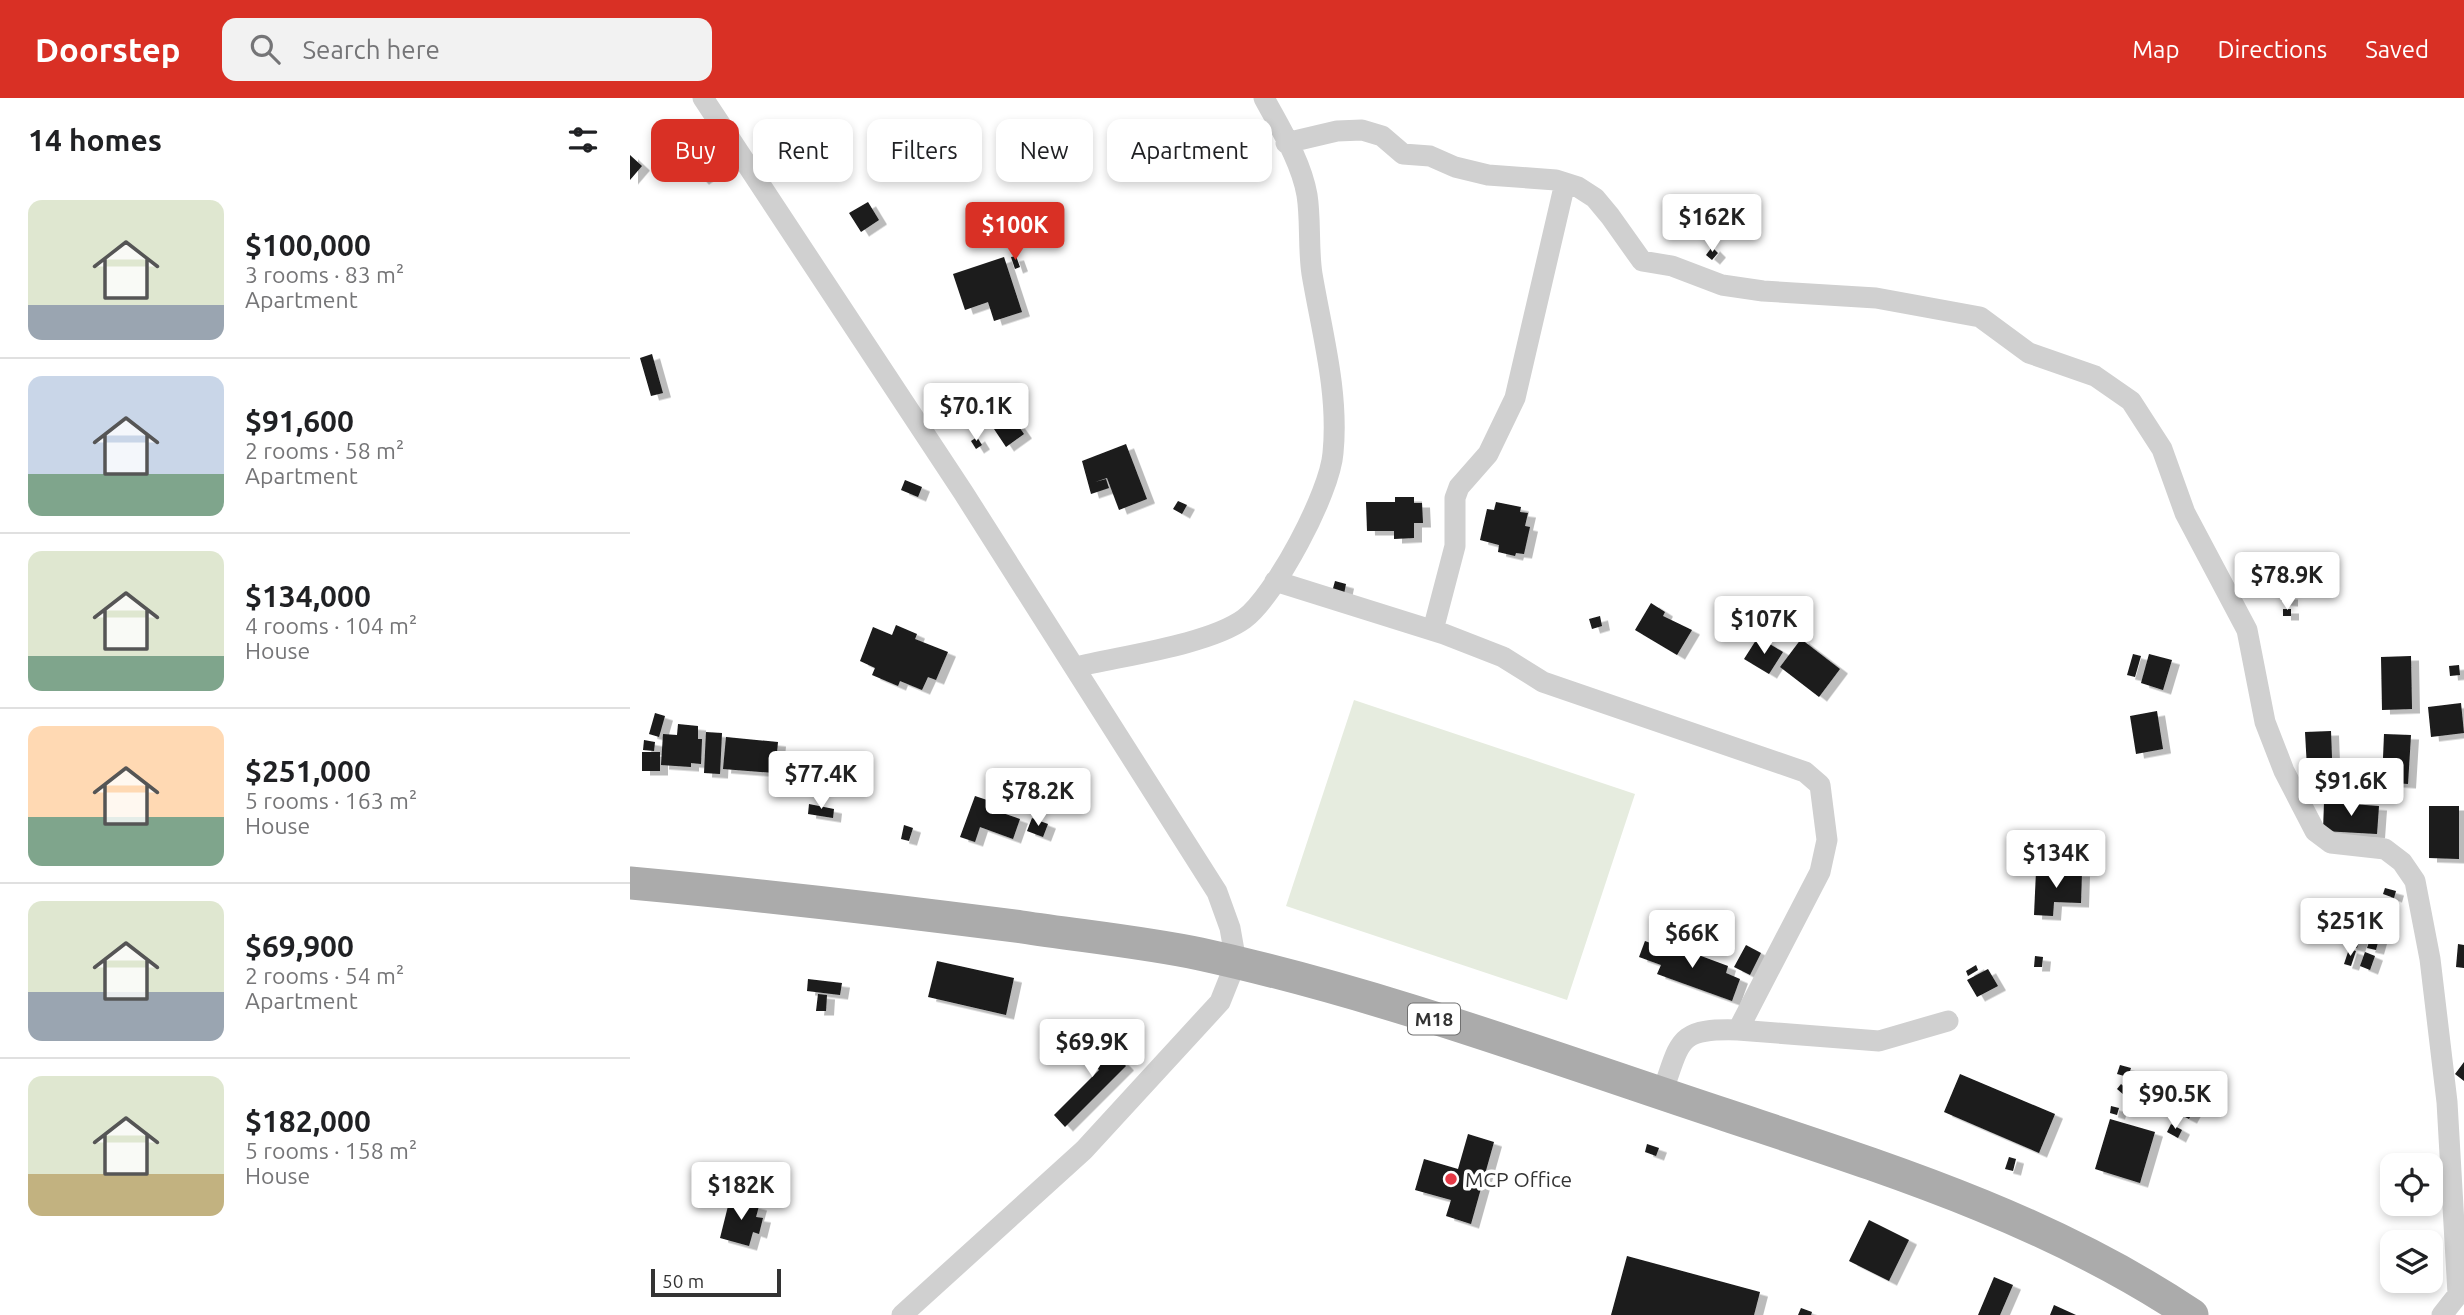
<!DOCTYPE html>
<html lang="en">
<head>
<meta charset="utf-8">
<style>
  :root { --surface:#fff; --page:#f2f2f2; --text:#202124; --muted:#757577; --line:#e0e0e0; --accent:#d93025 }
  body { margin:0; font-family:Ubuntu,sans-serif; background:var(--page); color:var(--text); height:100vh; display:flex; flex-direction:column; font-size:26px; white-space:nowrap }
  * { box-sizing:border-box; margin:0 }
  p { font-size:23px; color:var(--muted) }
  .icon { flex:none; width:38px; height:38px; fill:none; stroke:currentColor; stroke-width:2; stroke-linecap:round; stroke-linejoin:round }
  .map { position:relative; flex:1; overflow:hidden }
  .details { display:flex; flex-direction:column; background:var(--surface); width:630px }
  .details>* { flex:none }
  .banner { position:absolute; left:21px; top:21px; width:665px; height:63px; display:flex; gap:14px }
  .controls { position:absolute; left:1750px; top:1055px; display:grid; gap:14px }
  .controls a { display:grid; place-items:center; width:63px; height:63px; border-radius:14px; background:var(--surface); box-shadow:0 4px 10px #0003; font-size:35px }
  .scale { position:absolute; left:21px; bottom:18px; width:130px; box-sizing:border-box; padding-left:7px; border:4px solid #333; border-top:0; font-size:19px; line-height:24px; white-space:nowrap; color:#333; -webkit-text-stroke:5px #fff; paint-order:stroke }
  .price { position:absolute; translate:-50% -60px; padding:0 16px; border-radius:7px; background:#fff; color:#222; font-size:23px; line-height:46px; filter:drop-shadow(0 2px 4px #0008) }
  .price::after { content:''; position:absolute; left:50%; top:42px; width:21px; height:16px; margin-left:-10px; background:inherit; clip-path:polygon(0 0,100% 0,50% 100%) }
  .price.current { background:var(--accent); color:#fff }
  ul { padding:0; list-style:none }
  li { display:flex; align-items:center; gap:21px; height:175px; padding:0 28px }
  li+li { border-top:2px solid var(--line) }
  li span { display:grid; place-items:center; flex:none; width:196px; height:140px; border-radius:14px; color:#555 }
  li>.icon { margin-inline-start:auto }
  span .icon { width:84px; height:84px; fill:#fffc; stroke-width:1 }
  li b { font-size:30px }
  h2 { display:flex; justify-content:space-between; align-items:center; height:84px; padding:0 28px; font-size:30px }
  .chip { padding:0 24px; border-radius:14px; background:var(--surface); box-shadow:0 4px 10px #0003; font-size:24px; line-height:63px }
  .chip.current { background:var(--accent); color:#fff }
  header { display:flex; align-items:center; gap:42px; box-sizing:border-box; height:98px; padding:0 35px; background:var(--accent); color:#fff }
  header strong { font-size:33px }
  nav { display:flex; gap:38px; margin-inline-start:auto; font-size:24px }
  .search { width:490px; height:63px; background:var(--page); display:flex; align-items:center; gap:18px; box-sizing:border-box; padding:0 24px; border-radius:14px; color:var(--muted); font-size:26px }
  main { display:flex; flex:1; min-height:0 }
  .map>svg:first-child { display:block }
  .green { fill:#e6ecdf }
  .building { fill:#1a1a1a; filter:url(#shadow) }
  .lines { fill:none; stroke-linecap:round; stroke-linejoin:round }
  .street { stroke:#d0d0d0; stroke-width:21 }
  .primary { stroke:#ababab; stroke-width:33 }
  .poi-dot { fill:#e63946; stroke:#fff; stroke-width:2.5 }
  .labels { text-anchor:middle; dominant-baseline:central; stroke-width:7; stroke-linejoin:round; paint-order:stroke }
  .shield { fill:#fff; stroke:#707070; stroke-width:2 }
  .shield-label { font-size:19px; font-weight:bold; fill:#333 }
  .poi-label { font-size:21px; fill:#333; stroke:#fff; text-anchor:start }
</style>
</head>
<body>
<header>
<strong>Doorstep</strong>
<div class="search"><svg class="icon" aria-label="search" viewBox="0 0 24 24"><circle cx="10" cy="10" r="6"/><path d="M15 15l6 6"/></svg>Search here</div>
<nav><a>Map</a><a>Directions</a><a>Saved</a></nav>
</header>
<main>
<section class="details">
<h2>14 homes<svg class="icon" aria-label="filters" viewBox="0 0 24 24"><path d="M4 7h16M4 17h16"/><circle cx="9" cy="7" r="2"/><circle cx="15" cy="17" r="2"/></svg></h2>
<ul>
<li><span style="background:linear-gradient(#dfe7d0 75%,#9aa5b1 0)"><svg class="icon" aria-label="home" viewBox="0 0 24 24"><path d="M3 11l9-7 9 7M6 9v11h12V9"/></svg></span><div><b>$100,000</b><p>3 rooms · 83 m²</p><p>Apartment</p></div></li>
<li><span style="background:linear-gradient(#c9d6e8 70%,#7fa58c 0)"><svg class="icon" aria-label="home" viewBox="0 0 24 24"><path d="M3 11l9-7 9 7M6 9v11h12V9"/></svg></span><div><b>$91,600</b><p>2 rooms · 58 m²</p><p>Apartment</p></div></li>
<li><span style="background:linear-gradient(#dfe7d0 75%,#7fa58c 0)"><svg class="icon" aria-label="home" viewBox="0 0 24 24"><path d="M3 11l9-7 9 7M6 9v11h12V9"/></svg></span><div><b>$134,000</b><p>4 rooms · 104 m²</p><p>House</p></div></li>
<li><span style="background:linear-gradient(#ffd9b3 65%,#7fa58c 0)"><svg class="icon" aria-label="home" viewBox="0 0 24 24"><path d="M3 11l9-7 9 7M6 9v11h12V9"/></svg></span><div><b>$251,000</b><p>5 rooms · 163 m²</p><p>House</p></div></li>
<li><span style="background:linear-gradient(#dfe7d0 65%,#9aa5b1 0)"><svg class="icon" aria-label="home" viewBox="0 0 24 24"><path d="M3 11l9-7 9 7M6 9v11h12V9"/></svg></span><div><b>$69,900</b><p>2 rooms · 54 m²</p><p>Apartment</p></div></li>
<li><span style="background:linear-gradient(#dfe7d0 70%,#c2b280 0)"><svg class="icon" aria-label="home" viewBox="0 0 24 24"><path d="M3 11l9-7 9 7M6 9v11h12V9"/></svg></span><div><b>$182,000</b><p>5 rooms · 158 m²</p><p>House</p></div></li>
</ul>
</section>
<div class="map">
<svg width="1834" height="1217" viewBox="0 0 1834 1217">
  <defs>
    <filter id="shadow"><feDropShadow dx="8" dy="4.5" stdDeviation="0" flood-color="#0004"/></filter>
  </defs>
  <rect width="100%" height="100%" fill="#fff"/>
  <path class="green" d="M 724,602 L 1005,696 L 937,902 L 656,808 Z"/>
  <path class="building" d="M 604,32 L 611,43 L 605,46 L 598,35 Z
    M 598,37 L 606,50 L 596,57 L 587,43 Z
    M 585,45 L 595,59 L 587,64 L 578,49 Z
    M 0,57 L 12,68 L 0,82 Z
    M 74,74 L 77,78 L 71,82 L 68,79 Z
    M 238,104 L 249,122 L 231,134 L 219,115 Z
    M 1082,149 L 1088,155 L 1082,162 L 1076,157 Z
    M 386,158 L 390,169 L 385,171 L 381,159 Z
    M 374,159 L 392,214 L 364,223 L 358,204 L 335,212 L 323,176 Z
    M 22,256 L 33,295 L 21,298 L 10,260 Z
    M 382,319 L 394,336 L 376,349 L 364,331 Z
    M 347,339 L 352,347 L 346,351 L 341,343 Z
    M 496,346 L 517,401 L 489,412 L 477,380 L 465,384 L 476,381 L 479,390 L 461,396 L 452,363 Z
    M 275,382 L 292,389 L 288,399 L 271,392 Z
    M 765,399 L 784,399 L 784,405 L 792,405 L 793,425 L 784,425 L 784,440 L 764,441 L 764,433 L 737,433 L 736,404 L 765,404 Z
    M 548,403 L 557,407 L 552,416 L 543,411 Z
    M 866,404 L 891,409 L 890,414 L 898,415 L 895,428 L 900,429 L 894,456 L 886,455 L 885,458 L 868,454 L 869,447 L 850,442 L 857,411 L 864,412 Z
    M 705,483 L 716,486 L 714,496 L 702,494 Z
    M 1651,497 L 1660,497 L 1660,504 L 1651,503 Z
    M 1021,505 L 1035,514 L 1033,518 L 1062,532 L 1047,557 L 1005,532 Z
    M 1653,511 L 1661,511 L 1661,518 L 1653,518 Z
    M 970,518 L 972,528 L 962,531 L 959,521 Z
    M 266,527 L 287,536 L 285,541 L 318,554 L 306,582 L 298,579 L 292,592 L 270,583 L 268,588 L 242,577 L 245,570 L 230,563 L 243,529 L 262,537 Z
    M 1128,539 L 1153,554 L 1139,576 L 1114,561 Z
    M 1171,541 L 1210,571 L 1189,599 L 1150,569 Z
    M 1503,556 L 1511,558 L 1505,579 L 1497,577 Z
    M 1519,556 L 1542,562 L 1533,592 L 1511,585 Z
    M 1781,558 L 1782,611 L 1752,612 L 1751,559 Z
    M 1829,567 L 1830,577 L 1820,578 L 1819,568 Z
    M 1831,605 L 1834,635 L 1801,639 L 1798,609 Z
    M 1527,613 L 1533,651 L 1506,656 L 1500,618 Z
    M 25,615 L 35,618 L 29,639 L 19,636 Z
    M 48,626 L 68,628 L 68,641 L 72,641 L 71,666 L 61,665 L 61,669 L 31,667 L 33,636 L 47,637 Z
    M 1701,633 L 1703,687 L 1678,688 L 1675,634 Z
    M 76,634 L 92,635 L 90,676 L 74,675 Z
    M 1754,636 L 1781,637 L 1778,686 L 1752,684 Z
    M 96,639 L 148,644 L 145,675 L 93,671 Z
    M 14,642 L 25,644 L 24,653 L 13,652 Z
    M 12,654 L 30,654 L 30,673 L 12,673 Z
    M 345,698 L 363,704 L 361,711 L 390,721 L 383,741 L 350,729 L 345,744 L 330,739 Z
    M 1694,704 L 1749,708 L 1747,736 L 1693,733 Z
    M 179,706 L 204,711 L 203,720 L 178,716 Z
    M 1799,708 L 1829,708 L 1829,761 L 1799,760 Z
    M 402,720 L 418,726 L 413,739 L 397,733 Z
    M 274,727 L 283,730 L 279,743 L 271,741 Z
    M 1431,743 L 1432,766 L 1408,766 L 1408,744 Z
    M 1406,773 L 1452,774 L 1451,805 L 1424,804 L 1423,818 L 1404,817 Z
    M 1755,790 L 1766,793 L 1764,800 L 1753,796 Z
    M 1750,812 L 1758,815 L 1751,831 L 1743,828 Z
    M 1723,828 L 1733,831 L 1727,850 L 1718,847 Z
    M 1742,835 L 1750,838 L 1746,852 L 1737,850 Z
    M 1015,843 L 1045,854 L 1047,849 L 1098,868 L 1096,875 L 1110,881 L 1102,903 L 1027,876 L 1031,867 L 1009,859 Z
    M 1828,846 L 1834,847 L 1834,870 L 1826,869 Z
    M 1116,847 L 1131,855 L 1120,877 L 1104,869 Z
    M 1719,851 L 1726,853 L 1721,868 L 1714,866 Z
    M 1735,854 L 1745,858 L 1740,872 L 1730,868 Z
    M 1405,858 L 1413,859 L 1412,869 L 1404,869 Z
    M 307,863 L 384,880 L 376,917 L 298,899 Z
    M 1346,867 L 1348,872 L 1338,878 L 1336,873 Z
    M 1358,871 L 1368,888 L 1347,899 L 1337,882 Z
    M 178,881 L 212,885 L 210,897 L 177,893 Z
    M 188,896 L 197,897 L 196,913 L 186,913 Z
    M 465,936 L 496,968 L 435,1029 L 424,1017 L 469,972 L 449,952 Z
    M 1834,964 L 1834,983 L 1825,976 Z
    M 1490,967 L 1501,970 L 1498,979 L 1487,976 Z
    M 1507,973 L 1515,975 L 1513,981 L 1506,979 Z
    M 1518,974 L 1538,978 L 1537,987 L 1516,983 Z
    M 1330,976 L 1425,1016 L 1409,1055 L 1314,1014 Z
    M 1491,986 L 1498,992 L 1494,997 L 1487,991 Z
    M 1481,1008 L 1489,1010 L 1487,1017 L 1480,1015 Z
    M 1555,1008 L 1564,1012 L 1559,1021 L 1551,1017 Z
    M 1480,1021 L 1525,1034 L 1510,1085 L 1465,1071 Z
    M 1541,1026 L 1552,1032 L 1548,1040 L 1537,1034 Z
    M 838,1036 L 864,1044 L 841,1126 L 816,1118 L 821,1102 L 785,1092 L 794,1061 L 828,1071 Z
    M 1017,1046 L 1029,1050 L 1026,1058 L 1015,1054 Z
    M 1379,1059 L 1386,1061 L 1383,1073 L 1375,1071 Z
    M 100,1100 L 129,1108 L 126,1119 L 133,1120 L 129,1136 L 123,1134 L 119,1148 L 90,1140 Z
    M 1239,1122 L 1279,1142 L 1259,1183 L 1219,1163 Z
    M 997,1158 L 1130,1194 L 1124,1217 L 981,1217 Z
    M 1364,1179 L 1383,1187 L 1370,1217 L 1348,1217 Z
    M 1424,1207 L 1446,1217 L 1420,1217 Z
    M 1171,1210 L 1182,1214 L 1181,1217 L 1168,1217 Z"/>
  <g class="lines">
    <path class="street" d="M 73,0 L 333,394 L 587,794 L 600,830 L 606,864 L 590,904 L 454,1052 L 272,1217
      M 656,45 L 707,33 L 732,32 L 752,38 L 773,56 L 800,58 L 825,69 L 858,77 L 926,82 L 948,89 L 965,100 L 980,118 L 1012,163 L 1042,168 L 1092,187 L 1133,193 L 1246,200 L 1350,219 L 1399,255 L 1465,278 L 1501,303 L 1532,351 L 1555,415 L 1617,532 L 1635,624 L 1654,673 L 1685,733 L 1701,745 L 1755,751 L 1772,764 L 1785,783 L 1800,861 L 1817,1004 L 1828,1196
      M 645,483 L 814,536 L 873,559 L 913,584 L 1175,674 L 1190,687 L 1197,742 L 1190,774 L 1108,932 C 1046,930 1051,943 1032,995
      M 803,532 L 825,448 L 825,400 L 829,389 L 858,356 L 885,300 L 935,85
      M 446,569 C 490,558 578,547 614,521 C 645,498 700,395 703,355 C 709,295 692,235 682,176 C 678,150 681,122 677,97 C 671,63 650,30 634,0
      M 1108,932 L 1249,943 L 1318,923
      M 1812,1217 L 1834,1189"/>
    <path class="primary" d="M 0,785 C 131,797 261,812 392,829 C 451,838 512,844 570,856 C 749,895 923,960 1096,1017 C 1258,1071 1419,1121 1562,1217"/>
  </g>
  <circle class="poi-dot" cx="821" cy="1081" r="7"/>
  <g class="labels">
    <rect class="shield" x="778" y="905.5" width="52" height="31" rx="5"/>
    <g class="shield-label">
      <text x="804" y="921">M18</text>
    </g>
    <g class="poi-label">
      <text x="835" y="1081">MCP Office</text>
    </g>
  </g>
</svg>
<div class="controls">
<a><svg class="icon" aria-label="locate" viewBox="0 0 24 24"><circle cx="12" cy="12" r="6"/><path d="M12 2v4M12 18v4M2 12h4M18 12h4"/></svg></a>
<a><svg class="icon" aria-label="layers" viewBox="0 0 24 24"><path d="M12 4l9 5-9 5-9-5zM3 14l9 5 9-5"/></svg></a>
</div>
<div class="scale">50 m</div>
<b class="price" style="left:1082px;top:156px">$162K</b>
<b class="price current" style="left:385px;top:164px">$100K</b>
<b class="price" style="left:346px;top:345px">$70.1K</b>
<b class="price" style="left:1657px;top:514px">$78.9K</b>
<b class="price" style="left:1134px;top:558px">$107K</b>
<b class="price" style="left:191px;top:713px">$77.4K</b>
<b class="price" style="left:1721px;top:720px">$91.6K</b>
<b class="price" style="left:408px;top:730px">$78.2K</b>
<b class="price" style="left:1426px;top:792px">$134K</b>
<b class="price" style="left:1720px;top:860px">$251K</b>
<b class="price" style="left:1062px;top:872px">$66K</b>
<b class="price" style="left:462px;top:981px">$69.9K</b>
<b class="price" style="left:1545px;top:1033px">$90.5K</b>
<b class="price" style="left:111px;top:1124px">$182K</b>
<div class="banner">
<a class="chip current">Buy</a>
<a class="chip">Rent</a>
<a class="chip">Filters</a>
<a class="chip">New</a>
<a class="chip">Apartment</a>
</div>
</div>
</main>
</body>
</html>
